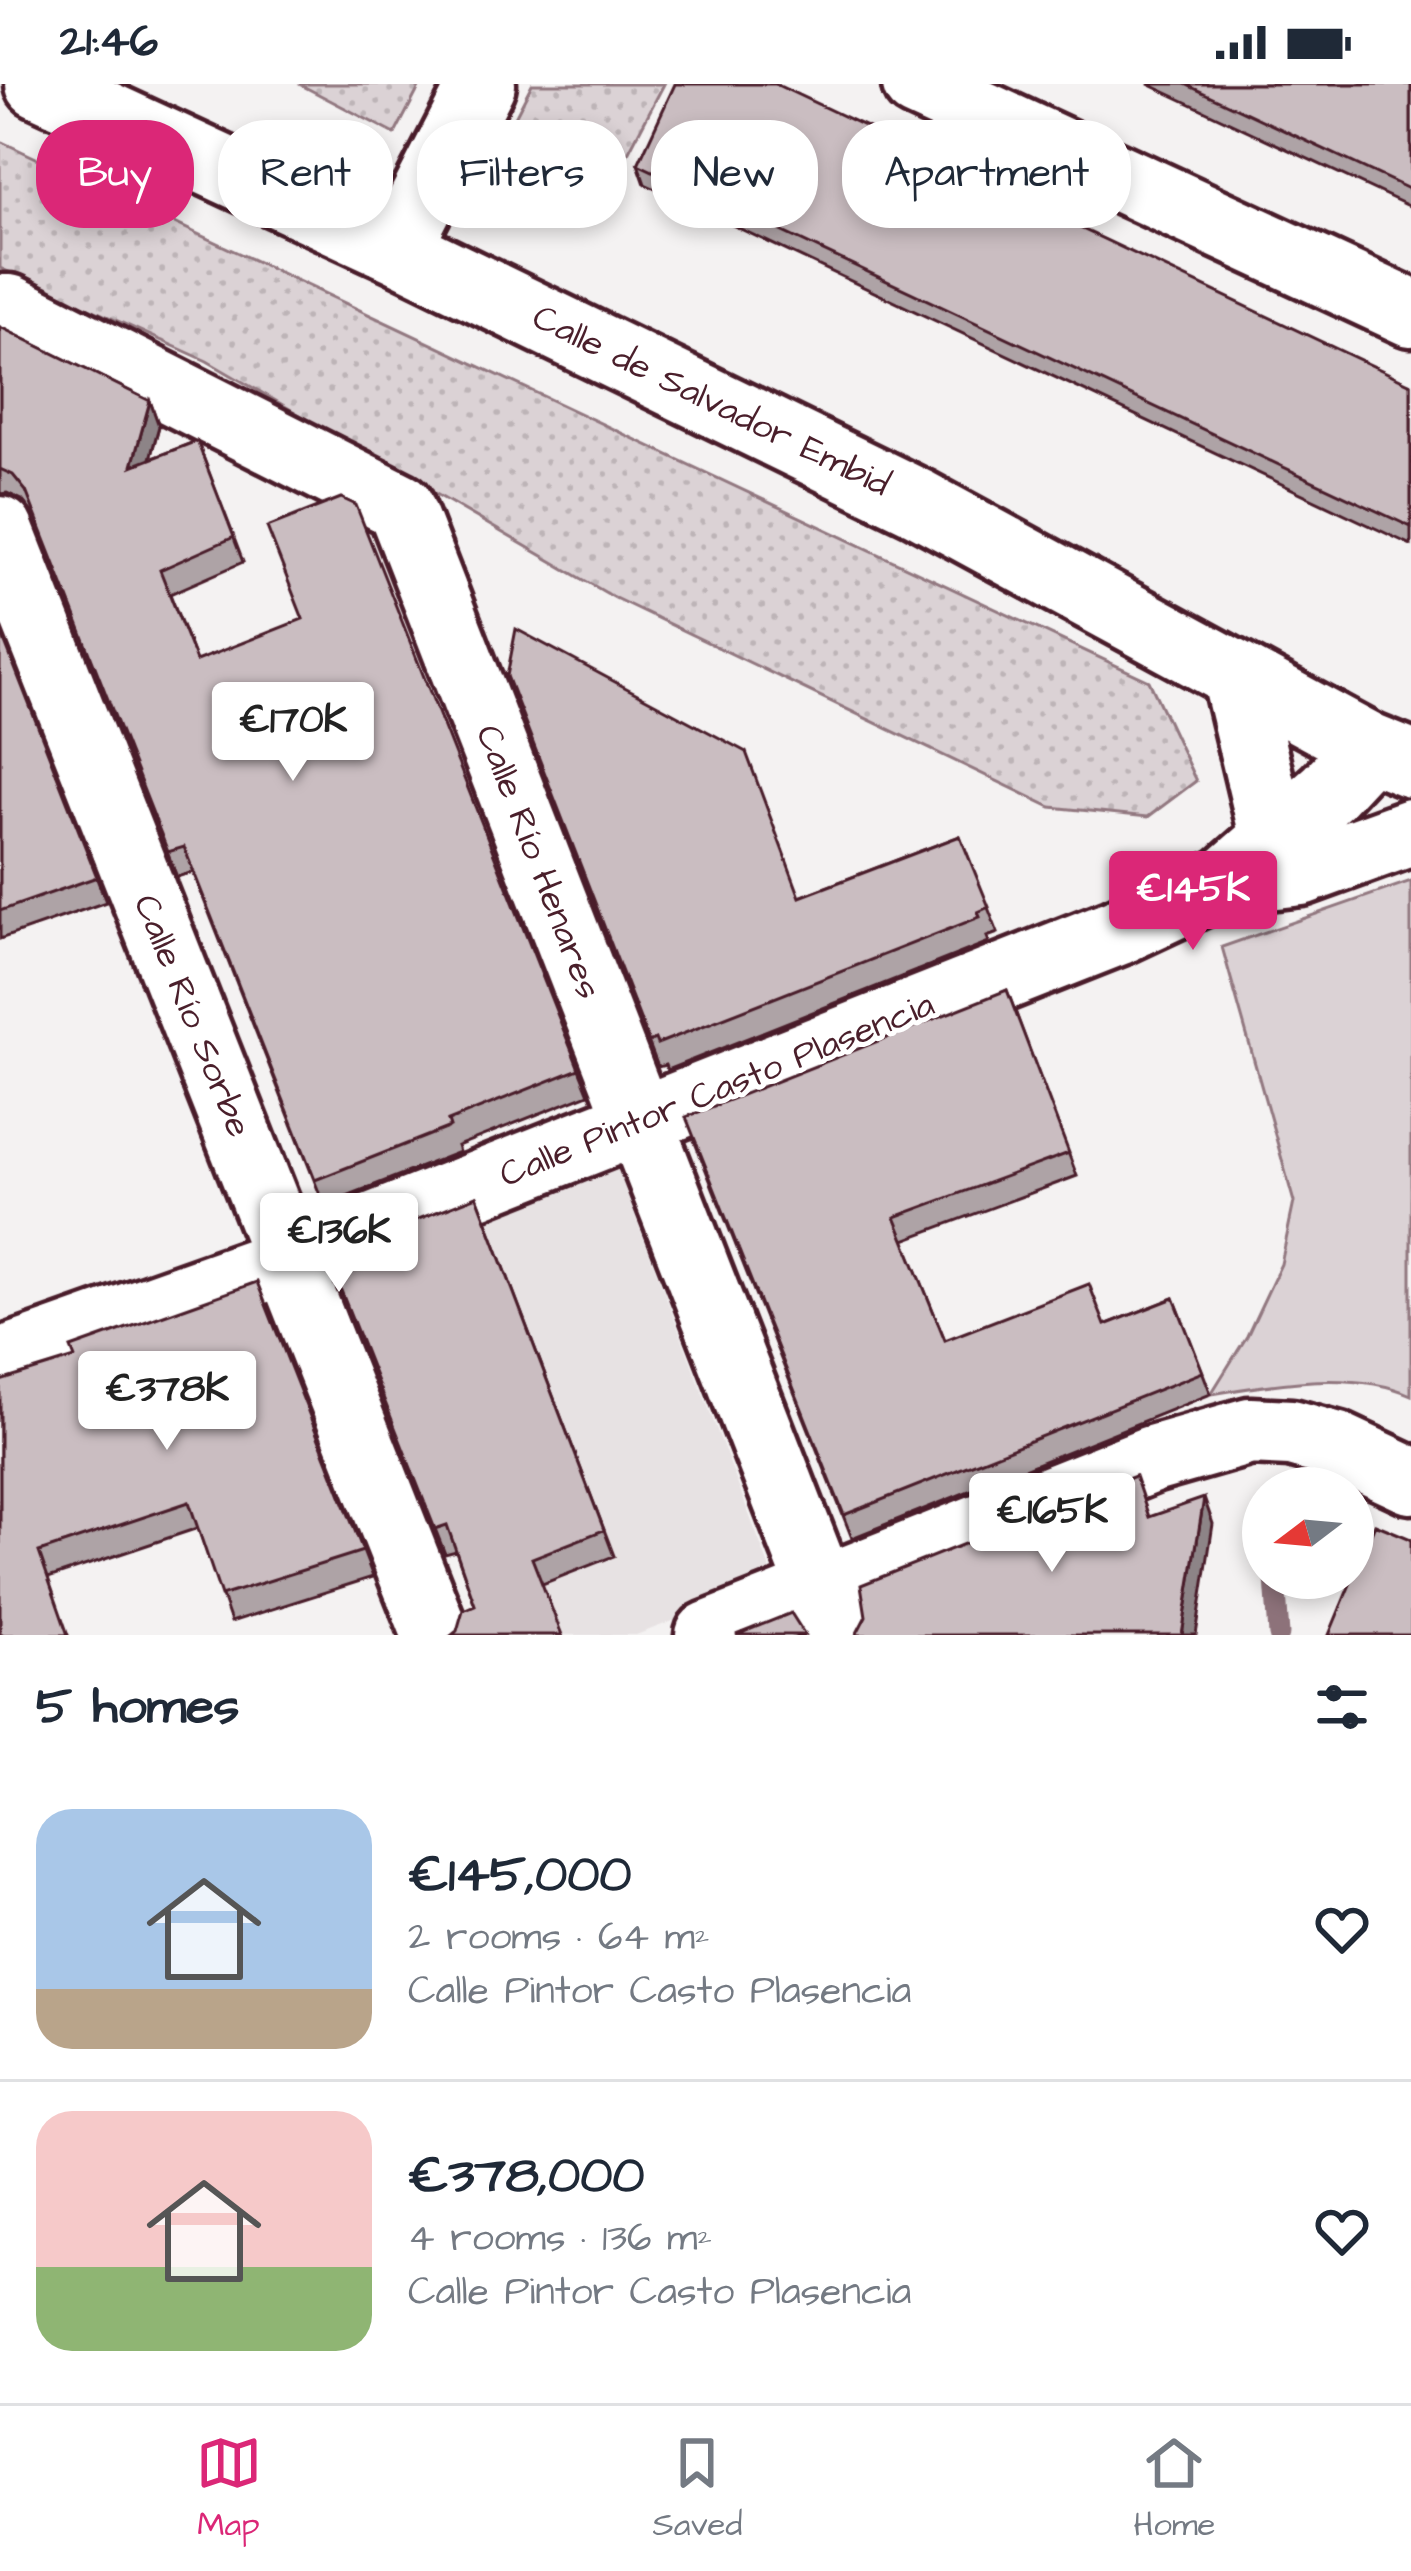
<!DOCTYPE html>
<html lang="en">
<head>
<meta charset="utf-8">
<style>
  :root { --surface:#fff; --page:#f2f2f3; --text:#1f2937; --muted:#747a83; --line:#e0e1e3; --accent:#db2777 }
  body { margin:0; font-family:"Architects Daughter",sans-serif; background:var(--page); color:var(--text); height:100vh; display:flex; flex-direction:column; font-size:45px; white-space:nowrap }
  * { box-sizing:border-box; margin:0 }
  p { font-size:39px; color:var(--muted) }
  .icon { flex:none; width:66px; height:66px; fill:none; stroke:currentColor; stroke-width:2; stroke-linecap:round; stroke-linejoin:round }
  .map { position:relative; height:1551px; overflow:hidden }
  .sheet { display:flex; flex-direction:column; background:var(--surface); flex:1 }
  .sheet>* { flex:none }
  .hud { position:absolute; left:36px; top:36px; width:1341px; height:108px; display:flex; gap:24px }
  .needle { width:78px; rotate:254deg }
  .fabs { position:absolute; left:1242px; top:1383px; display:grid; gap:24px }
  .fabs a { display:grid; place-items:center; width:132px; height:132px; border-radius:50%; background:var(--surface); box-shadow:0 6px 18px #0003; font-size:60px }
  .price { position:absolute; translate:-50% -102px; padding:0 27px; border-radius:12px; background:#fff; color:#222; font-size:39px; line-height:78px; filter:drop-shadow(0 3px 6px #0008) }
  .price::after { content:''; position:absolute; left:50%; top:72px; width:36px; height:27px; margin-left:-18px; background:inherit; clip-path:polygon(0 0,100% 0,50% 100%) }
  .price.current { background:var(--accent); color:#fff }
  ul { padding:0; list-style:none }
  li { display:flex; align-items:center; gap:36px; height:300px; padding:0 36px }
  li+li { border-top:3px solid var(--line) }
  li span { display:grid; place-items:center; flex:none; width:336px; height:240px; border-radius:36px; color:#555 }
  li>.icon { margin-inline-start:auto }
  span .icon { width:144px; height:144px; fill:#fffc; stroke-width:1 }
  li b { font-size:51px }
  h2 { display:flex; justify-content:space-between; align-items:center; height:144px; padding:0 36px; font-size:51px }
  .tag { padding:0 42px; border-radius:48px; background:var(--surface); box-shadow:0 6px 18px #0003; font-size:42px; line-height:108px }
  .tag.current { background:var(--accent); color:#fff }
  .status { display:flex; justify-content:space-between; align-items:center; height:84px; padding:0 60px; background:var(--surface); direction:ltr }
  .status svg { height:33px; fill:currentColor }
  .tabs { display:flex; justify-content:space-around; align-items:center; height:168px; border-top:3px solid var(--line); background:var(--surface); font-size:33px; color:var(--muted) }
  .tabs a { display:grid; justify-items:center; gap:6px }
  .tabs .current { color:var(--accent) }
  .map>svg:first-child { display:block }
  .built { fill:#e7e2e3 }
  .green { fill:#dbd2d5; stroke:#927880; stroke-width:3 }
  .garden { fill:url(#garden-dots); stroke:#927880; stroke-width:3 }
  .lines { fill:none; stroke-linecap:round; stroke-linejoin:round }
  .stream { stroke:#8d727a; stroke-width:21 }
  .minor-casing { stroke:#4a1f2b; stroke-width:75 }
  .minor { stroke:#fff; stroke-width:66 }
  .wall { fill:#aea3a6; stroke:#4a1f2b; stroke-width:3 }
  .shaded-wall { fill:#8d8487; stroke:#4a1f2b; stroke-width:3 }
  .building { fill:#cabdc1; stroke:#4a1f2b; stroke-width:3 }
  .labels { text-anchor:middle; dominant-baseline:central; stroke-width:10; stroke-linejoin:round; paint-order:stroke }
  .street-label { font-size:36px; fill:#4a1f2b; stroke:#fff }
</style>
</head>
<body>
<div class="status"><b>21:46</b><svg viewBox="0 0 49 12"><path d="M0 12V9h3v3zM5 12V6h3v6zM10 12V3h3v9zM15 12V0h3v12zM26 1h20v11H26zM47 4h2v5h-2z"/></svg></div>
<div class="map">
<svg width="1411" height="1551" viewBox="0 0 1411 1551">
  <defs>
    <pattern id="garden-dots" width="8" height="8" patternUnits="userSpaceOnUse" patternTransform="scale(3)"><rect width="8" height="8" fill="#dbd2d5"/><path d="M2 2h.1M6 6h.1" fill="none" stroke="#bdb4b7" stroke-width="1.8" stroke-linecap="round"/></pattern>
  </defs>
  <rect width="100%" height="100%" fill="#f4f2f2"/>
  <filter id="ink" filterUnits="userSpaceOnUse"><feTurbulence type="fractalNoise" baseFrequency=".00833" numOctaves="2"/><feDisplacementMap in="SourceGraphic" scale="24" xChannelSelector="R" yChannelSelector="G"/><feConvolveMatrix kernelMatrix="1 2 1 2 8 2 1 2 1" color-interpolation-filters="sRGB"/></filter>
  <g filter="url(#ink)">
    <path class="built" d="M 615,1079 L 775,1498 L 636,1551 L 489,1551 L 348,1181 Z"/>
    <path class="green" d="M 1411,797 L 1411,1311 C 1353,1285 1273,1300 1211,1310 L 1247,1252 L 1281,1180 L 1294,1118 L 1222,863 Z"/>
    <path class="garden" d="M 299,0 L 421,0 L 395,50 Z
      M 532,0 L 664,0 L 606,111 L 503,56 Z
      M 0,57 L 1149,597 L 1196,697 L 1148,733 L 1051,723 L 615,514 L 207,277 L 0,184 Z"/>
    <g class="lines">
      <path class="stream" d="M 1275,1494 L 1279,1551"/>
      <defs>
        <path id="minor" d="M 39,0 L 397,165 L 919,419 L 1369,663 L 1411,680
          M 916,0 L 1411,229
          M 397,165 L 482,0
          M 0,224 L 9,224 L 400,422 L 839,1551
          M 0,446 L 436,1551
          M 1235,591 L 1274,755
          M 1226,797 L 1301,788 L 1411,748
          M 0,1278 L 288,1176 L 1117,848 L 1226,797 L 1328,707 L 1369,663
          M 709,1551 L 1152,1375 L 1250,1347 L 1291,1349 L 1338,1362 L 1411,1396"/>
      </defs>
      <use href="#minor" class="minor-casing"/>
      <use href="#minor" class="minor"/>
    </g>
    <path class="wall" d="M 1148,0 L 1411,0 L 1411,123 Z
      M 638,80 L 1411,300 L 1411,461 L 645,100 Z
      M 0,243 L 150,317 L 159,342 L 150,375 L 197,357 L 243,478 L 170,510 L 196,577 L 579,985 L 589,1010 L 457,1062 L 459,1068 L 324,1121 L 193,788 L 177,793 L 35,432 L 22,416 L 7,409 L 0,410 Z
      M 0,546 L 106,818 L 0,855 Z
      M 507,592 L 800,813 L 960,752 L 998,849 L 987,853 L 989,858 L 667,986 L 665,981 L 658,983 Z
      M 1007,906 L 1077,1092 L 904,1156 L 945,1256 L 1105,1241 L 1174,1214 L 1211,1310 L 852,1454 L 694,1056 Z
      M 477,1112 L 614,1472 L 542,1500 L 457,1547 L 475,1521 L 456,1467 L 445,1470 L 337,1197 Z
      M 0,1297 L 363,1467 L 373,1493 L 231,1538 L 198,1444 L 48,1494 L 0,1551 Z"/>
    <path class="shaded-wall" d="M 150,317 L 159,342 L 141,407 L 132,382 Z
      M 1204,1414 L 1213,1440 L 1196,1551 L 1182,1551 Z"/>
    <path class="building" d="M 675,0 L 775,0 L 1411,300 L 1411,443 L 638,80 Z
      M 1185,0 L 1411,0 L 1411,106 Z
      M 0,243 L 150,317 L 132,382 L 197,357 L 234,453 L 160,486 L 196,577 L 303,535 L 267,443 L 341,414 L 356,421 L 579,985 L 448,1037 L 450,1043 L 315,1096 L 184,763 L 168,768 L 26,407 L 13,391 L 0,385 Z
      M 516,545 L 746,668 L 800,813 L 960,752 L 989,823 L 978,828 L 980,833 L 657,960 L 655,955 L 649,958 L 507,592 Z
      M 0,546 L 97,793 L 0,827 Z
      M 1007,906 L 1069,1069 L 895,1133 L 945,1256 L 1089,1200 L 1105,1241 L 1174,1214 L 1203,1288 L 844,1431 L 686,1033 Z
      M 477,1112 L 604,1446 L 532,1474 L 562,1551 L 452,1551 L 457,1547 L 463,1526 L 475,1521 L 447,1441 L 435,1445 L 327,1171 Z
      M 257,1198 L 363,1467 L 221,1512 L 189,1418 L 39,1468 L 68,1551 L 0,1551 L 0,1297 L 75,1274 L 71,1264 Z
      M 1135,1392 L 1149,1433 L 1204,1414 L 1182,1551 L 856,1551 L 866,1532 L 861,1501 Z
      M 1375,1440 L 1411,1455 L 1411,1551 L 1329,1551 Z
      M 791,1529 L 805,1551 L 736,1551 Z"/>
  </g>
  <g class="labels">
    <g class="street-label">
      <text transform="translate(711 317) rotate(26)">Calle de Salvador Embid</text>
      <text transform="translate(538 778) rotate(69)">Calle Río Henares</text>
      <text transform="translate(192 932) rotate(68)">Calle Río Sorbe</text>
      <text transform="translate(717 1006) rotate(-22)">Calle Pintor Casto Plasencia</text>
    </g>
  </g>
</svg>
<div class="fabs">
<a><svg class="needle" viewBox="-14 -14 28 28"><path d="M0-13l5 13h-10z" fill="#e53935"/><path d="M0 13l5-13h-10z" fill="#747a83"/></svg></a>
</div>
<b class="price" style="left:293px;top:700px">€170K</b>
<b class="price current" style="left:1193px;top:869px">€145K</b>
<b class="price" style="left:339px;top:1211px">€136K</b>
<b class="price" style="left:167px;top:1369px">€378K</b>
<b class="price" style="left:1052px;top:1491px">€165K</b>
<div class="hud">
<a class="tag current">Buy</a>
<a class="tag">Rent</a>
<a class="tag">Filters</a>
<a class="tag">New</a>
<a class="tag">Apartment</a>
</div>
</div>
<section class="sheet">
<h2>5 homes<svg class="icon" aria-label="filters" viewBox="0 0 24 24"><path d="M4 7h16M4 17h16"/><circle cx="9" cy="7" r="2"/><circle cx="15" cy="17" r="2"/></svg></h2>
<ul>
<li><span style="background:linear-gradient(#a9c7e8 75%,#b9a48a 0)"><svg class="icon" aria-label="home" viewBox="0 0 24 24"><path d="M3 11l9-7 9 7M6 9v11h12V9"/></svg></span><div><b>€145,000</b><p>2 rooms · 64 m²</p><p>Calle Pintor Casto Plasencia</p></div><svg class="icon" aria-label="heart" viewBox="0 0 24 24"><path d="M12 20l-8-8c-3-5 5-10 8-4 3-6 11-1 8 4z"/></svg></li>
<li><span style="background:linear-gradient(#f6c9c9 65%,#8fb573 0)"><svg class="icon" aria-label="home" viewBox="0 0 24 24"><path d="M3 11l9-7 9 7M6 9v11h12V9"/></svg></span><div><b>€378,000</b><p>4 rooms · 136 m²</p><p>Calle Pintor Casto Plasencia</p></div><svg class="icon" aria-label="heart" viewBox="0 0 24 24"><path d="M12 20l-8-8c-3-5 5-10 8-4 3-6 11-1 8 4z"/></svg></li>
</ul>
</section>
<nav class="tabs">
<a class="current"><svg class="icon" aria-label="map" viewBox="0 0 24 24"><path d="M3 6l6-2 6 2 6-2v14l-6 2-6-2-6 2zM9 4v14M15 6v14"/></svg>Map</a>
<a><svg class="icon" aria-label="saved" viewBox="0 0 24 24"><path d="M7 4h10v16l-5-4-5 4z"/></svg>Saved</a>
<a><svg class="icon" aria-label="home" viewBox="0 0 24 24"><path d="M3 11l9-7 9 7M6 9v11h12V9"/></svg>Home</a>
</nav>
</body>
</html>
